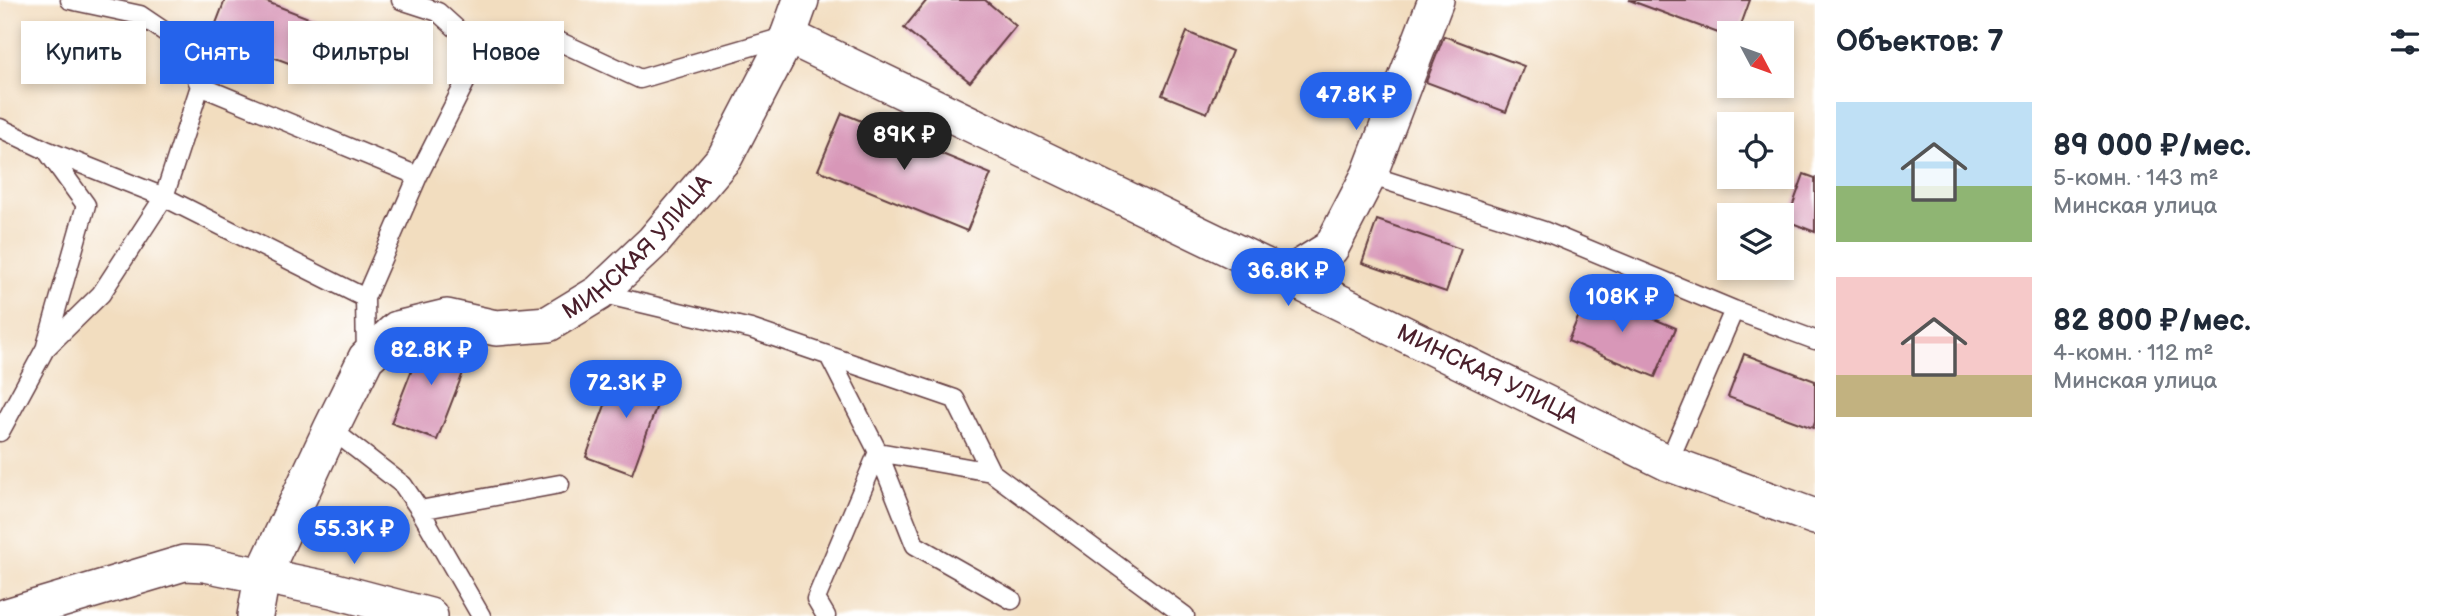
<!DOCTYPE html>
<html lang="ru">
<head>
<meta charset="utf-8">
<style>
  :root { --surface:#fff; --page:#f2f2f3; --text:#1f2937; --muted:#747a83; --accent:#2563eb }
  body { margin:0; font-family:"Balsamiq Sans",sans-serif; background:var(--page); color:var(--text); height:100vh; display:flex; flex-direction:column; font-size:26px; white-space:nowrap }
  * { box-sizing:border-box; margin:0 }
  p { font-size:23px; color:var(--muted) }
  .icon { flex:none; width:38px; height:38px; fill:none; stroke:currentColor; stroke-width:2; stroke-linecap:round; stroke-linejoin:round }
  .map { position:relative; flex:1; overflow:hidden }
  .sheet { display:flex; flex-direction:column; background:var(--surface); width:630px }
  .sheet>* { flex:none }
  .guide { position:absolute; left:21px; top:21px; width:665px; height:63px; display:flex; gap:14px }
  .needle { width:46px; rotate:131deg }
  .controls { position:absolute; left:1717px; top:21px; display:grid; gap:14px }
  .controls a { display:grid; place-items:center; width:77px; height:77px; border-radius:0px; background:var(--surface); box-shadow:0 4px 10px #0003; font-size:35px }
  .price { position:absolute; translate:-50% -60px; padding:0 16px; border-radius:24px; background:var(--accent); color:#fff; font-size:23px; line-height:46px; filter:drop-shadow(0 2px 4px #0008) }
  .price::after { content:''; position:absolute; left:50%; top:42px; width:21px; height:16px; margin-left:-10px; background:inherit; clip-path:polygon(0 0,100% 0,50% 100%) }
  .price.selected { background:#222; color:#fff }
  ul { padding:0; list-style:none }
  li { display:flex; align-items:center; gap:21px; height:175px; padding:0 21px }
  li span { display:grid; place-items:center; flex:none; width:196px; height:140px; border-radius:0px; color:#555 }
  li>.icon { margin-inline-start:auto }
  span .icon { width:84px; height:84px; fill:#fffc; stroke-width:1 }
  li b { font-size:30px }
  h2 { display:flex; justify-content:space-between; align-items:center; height:84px; padding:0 21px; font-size:30px }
  .pill { padding:0 24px; border-radius:0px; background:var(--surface); box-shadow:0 4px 10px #0003; font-size:24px; line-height:63px }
  .pill.selected { background:var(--accent); color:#fff }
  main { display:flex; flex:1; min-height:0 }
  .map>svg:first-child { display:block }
  .building { fill:#d897b8 }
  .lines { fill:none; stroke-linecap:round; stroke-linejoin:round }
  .service-casing { stroke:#633c41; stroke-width:21 }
  .minor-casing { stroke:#633c41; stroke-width:38 }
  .service { stroke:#fff; stroke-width:18 }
  .minor { stroke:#fff; stroke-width:35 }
  .labels { text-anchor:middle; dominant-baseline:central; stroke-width:6; stroke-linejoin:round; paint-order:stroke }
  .street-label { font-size:23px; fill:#4a1f2b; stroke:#fff }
</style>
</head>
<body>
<main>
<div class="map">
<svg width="1815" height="616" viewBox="0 0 1815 616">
  <rect width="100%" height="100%" fill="#fff"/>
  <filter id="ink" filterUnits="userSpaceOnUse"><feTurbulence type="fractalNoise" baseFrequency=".0143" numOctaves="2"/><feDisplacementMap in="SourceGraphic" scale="14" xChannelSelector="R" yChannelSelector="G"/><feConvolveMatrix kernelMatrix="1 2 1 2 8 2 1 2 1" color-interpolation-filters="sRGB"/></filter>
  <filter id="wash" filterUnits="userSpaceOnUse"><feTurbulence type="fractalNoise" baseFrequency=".00686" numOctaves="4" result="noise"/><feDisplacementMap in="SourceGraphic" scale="28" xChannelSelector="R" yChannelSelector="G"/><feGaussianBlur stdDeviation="1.57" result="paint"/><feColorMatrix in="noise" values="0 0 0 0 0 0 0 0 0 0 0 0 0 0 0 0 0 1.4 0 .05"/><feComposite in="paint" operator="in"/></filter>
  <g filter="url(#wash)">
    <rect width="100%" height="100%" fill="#f2ddbf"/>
    <g id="blocks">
      <path class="building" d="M 225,0 L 262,0 L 332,27 L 315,73 L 212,34 Z
        M 927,0 L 985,0 L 1016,26 L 970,82 L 904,28 Z
        M 1629,0 L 1750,0 L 1738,33 L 1729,33 L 1729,37 Z
        M 1187,32 L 1232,51 L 1207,113 L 1162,95 Z
        M 1444,36 L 1524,66 L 1506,112 L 1426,82 Z
        M 842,113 L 991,174 L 967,231 L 818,170 Z
        M 1804,174 L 1815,178 L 1815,232 L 1787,221 Z
        M 1377,220 L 1461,249 L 1446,292 L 1362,263 Z
        M 1589,292 L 1676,328 L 1655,377 L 1568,341 Z
        M 426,334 L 471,352 L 437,440 L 391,423 Z
        M 1744,354 L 1815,381 L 1815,422 L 1813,428 L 1728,397 Z
        M 619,367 L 665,383 L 632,474 L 586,457 Z"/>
    </g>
  </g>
  <g filter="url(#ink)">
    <use href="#blocks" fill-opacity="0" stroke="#633c41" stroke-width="2"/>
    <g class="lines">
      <defs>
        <path id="service" d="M 70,0 L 140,15 L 180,42 L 200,86 L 418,176
          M 481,51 L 556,40 L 640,79 L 787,36
          M 0,128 L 46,150 L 164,197 L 365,298
          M 1369,175 L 1544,231 L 1734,310 L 1815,340
          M 599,293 L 751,329 L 955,399 L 991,472 L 1185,616
          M 46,346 L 86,205 L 47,151
          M 366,358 L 365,298 L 418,176 L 481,51 L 438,12 L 401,0
          M 331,429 L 403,485 L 420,510 L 481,616
          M 0,432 L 45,349 L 101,294 L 164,197 L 200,86
          M 878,452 L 915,545 L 1012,600
          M 878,452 L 991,472
          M 1668,463 L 1734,310
          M 420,510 L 560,484
          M 826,616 L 816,599 L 878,452 L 829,356"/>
        <g id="minor">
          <path id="s1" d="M 788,36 L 1286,276 L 1668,463 L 1815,517"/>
          <path d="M 1286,276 L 1331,248 L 1369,175 L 1436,0"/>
          <path d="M 7,616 L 184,563 L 205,564 L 332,590 L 430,616"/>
          <path id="s2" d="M 255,616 L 262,577 L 331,429 L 366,358 L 397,329 L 447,317 L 496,328 L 548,324 L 599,293 L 653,242 L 725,157 L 788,36 L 801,0"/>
        </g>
      </defs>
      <use href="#service" class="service-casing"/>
      <use href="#minor" class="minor-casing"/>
      <use href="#service" class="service"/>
      <use href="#minor" class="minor"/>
    </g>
  </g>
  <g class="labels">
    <g class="street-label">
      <text stroke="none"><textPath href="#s2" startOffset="597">МИНСКАЯ УЛИЦА</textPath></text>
      <text stroke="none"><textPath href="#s1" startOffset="777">МИНСКАЯ УЛИЦА</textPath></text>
    </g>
  </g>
</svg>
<div class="controls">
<a><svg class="needle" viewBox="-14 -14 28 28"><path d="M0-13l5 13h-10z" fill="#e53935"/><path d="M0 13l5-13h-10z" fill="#747a83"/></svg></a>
<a><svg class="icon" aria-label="locate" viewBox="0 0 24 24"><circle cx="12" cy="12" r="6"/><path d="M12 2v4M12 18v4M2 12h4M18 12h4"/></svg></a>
<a><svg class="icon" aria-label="layers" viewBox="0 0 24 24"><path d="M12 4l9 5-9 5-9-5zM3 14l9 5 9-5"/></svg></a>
</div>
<b class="price" style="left:1356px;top:132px">47.8K ₽</b>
<b class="price selected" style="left:904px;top:172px">89K ₽</b>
<b class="price" style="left:1288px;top:308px">36.8K ₽</b>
<b class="price" style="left:1622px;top:334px">108K ₽</b>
<b class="price" style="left:431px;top:387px">82.8K ₽</b>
<b class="price" style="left:626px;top:420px">72.3K ₽</b>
<b class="price" style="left:354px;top:566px">55.3K ₽</b>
<div class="guide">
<a class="pill">Купить</a>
<a class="pill selected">Снять</a>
<a class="pill">Фильтры</a>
<a class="pill">Новое</a>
</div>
</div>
<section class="sheet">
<h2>Объектов: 7<svg class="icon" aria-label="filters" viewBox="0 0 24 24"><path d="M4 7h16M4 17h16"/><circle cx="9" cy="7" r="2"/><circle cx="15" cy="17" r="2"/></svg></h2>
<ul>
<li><span style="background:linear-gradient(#bfe0f5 60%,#8fb573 0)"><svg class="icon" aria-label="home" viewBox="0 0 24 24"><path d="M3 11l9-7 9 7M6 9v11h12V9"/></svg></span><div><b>89 000 ₽/мес.</b><p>5-комн. · 143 m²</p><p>Минская улица</p></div></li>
<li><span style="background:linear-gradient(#f6c9c9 70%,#c2b280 0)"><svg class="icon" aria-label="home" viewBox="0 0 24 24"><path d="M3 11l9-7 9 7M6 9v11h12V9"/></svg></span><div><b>82 800 ₽/мес.</b><p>4-комн. · 112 m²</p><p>Минская улица</p></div></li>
</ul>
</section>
</main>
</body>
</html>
